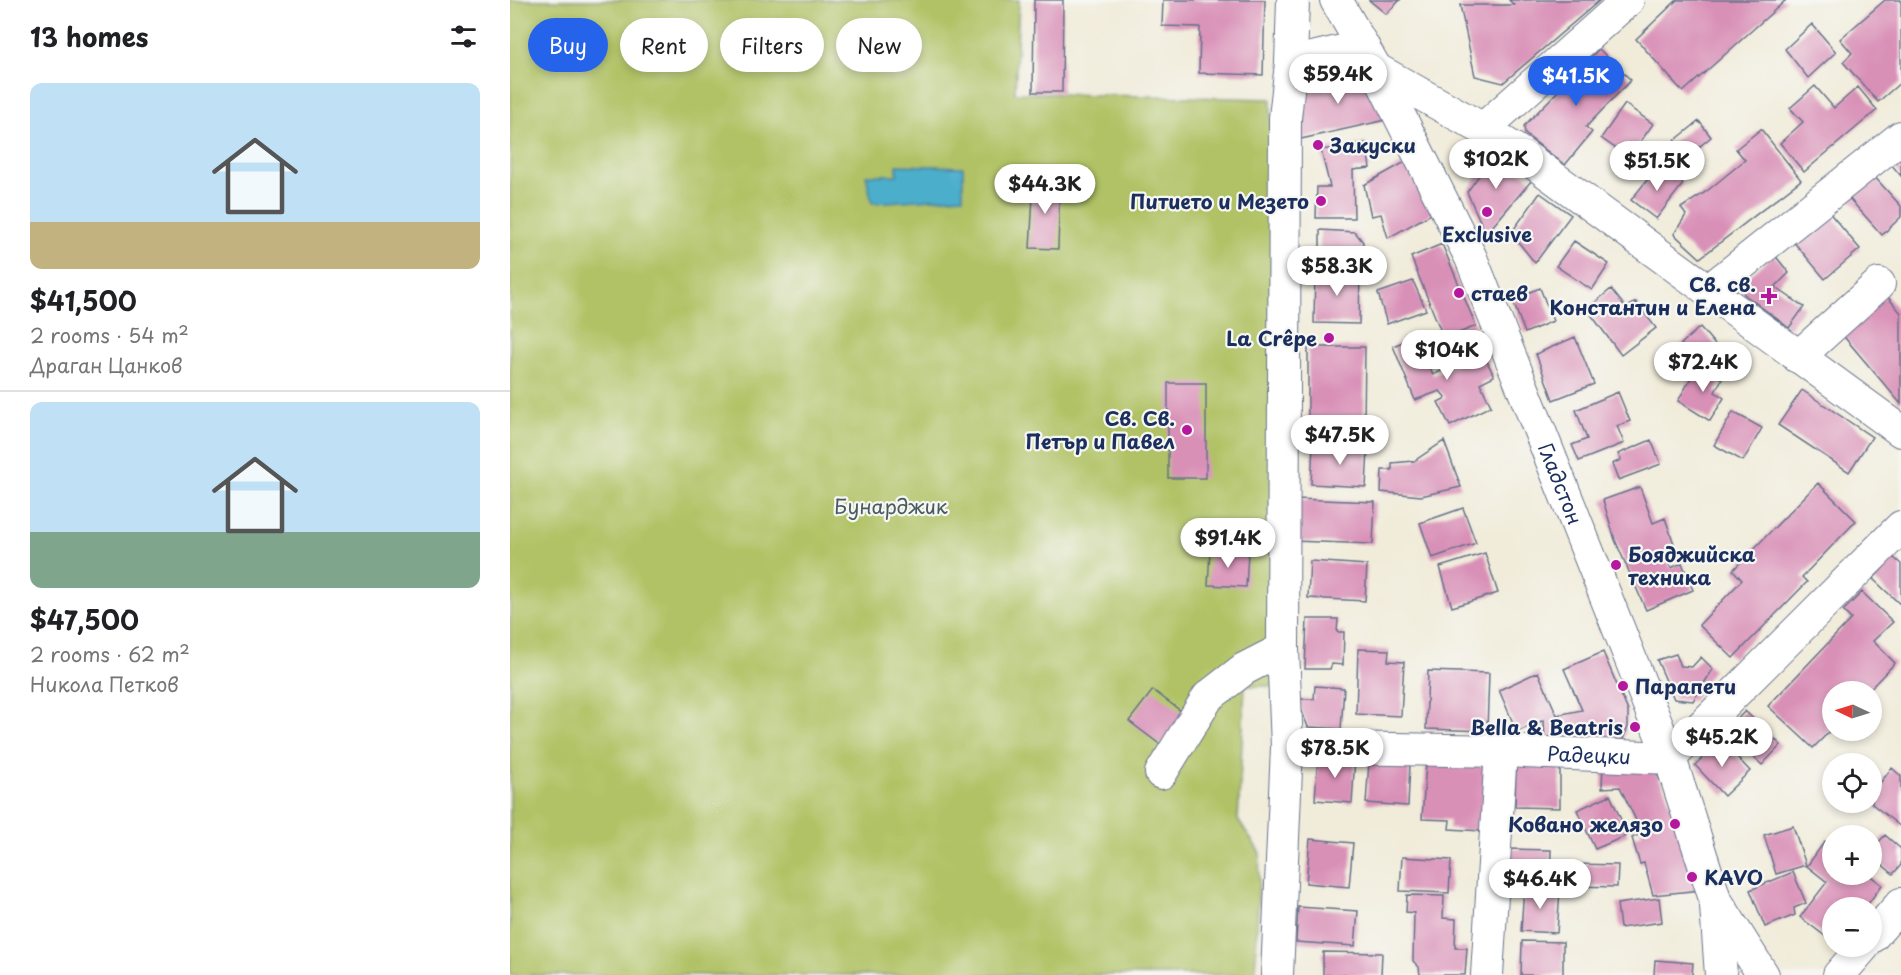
<!DOCTYPE html>
<html lang="en">
<head>
<meta charset="utf-8">
<style>
  :root { --surface:#fff; --page:#f2f2f2; --text:#202124; --muted:#757577; --line:#e0e0e0; --accent:#2563eb }
  body { margin:0; font-family:"Playpen Sans",sans-serif; background:var(--page); color:var(--text); height:100vh; display:flex; flex-direction:column; font-size:22px; white-space:nowrap }
  * { box-sizing:border-box; margin:0 }
  p { font-size:20px; color:var(--muted) }
  .icon { flex:none; width:33px; height:33px; fill:none; stroke:currentColor; stroke-width:2; stroke-linecap:round; stroke-linejoin:round }
  .map { position:relative; flex:1; overflow:hidden }
  .panel { display:flex; flex-direction:column; background:var(--surface); width:510px }
  .panel>* { flex:none }
  .banner { position:absolute; left:18px; top:18px; width:570px; height:54px; display:flex; gap:12px }
  .needle { width:39px; rotate:274deg }
  .buttons { position:absolute; left:1312px; top:681px; display:grid; gap:12px }
  .buttons a { display:grid; place-items:center; width:60px; height:60px; border-radius:50%; background:var(--surface); box-shadow:0 3px 9px #0003; font-size:30px }
  .price { position:absolute; translate:-50% -51px; padding:0 14px; border-radius:21px; background:#fff; color:#222; font-size:20px; line-height:39px; filter:drop-shadow(0 2px 3px #0008) }
  .price::after { content:''; position:absolute; left:50%; top:36px; width:18px; height:14px; margin-left:-9px; background:inherit; clip-path:polygon(0 0,100% 0,50% 100%) }
  .price.selected { background:var(--accent); color:#fff }
  ul { padding:0; list-style:none }
  li { display:grid; align-content:center; gap:12px; height:318px; padding:0 30px }
  li+li { border-top:2px solid var(--line) }
  li span { display:grid; place-items:center; height:186px; border-radius:12px; color:#555 }
  li>.icon { margin-inline-start:auto }
  span .icon { width:108px; height:108px; fill:#fffc; stroke-width:1 }
  li b { font-size:26px }
  h2 { display:flex; justify-content:space-between; align-items:center; height:72px; padding:0 30px; font-size:26px }
  .pill { padding:0 21px; border-radius:27px; background:var(--surface); box-shadow:0 3px 9px #0003; font-size:21px; line-height:54px }
  .pill.selected { background:var(--accent); color:#fff }
  main { display:flex; flex:1; min-height:0 }
  .map>svg:first-child { display:block }
  .green { fill:#b0c265; stroke:#667862; stroke-width:1.5 }
  .water { fill:#4caecb; stroke:#346e94; stroke-width:1.5 }
  .building { fill:#d990b7 }
  .lines { fill:none; stroke-linecap:round; stroke-linejoin:round }
  .minor-casing { stroke:#667189; stroke-width:34 }
  .minor { stroke:#fff; stroke-width:32 }
  .poi-dot { fill:#b5179e; stroke:#f6f6f2; stroke-width:2 }
  .labels { text-anchor:middle; dominant-baseline:central; stroke-width:4.5; stroke-linejoin:round; paint-order:stroke }
  .poi-label { font-size:20px; font-weight:bold; fill:#1b2f5e; stroke:#f6f6f2; text-anchor:end }
  .street-label { font-size:20px; fill:#1b2f5e; stroke:#f6f6f2 }
  .park-label { font-size:20px; fill:#485b60; stroke:#f6f6f2 }
</style>
</head>
<body>
<main>
<section class="panel">
<h2>13 homes<svg class="icon" aria-label="filters" viewBox="0 0 24 24"><path d="M4 7h16M4 17h16"/><circle cx="9" cy="7" r="2"/><circle cx="15" cy="17" r="2"/></svg></h2>
<ul>
<li><span style="background:linear-gradient(#bfe0f5 75%,#c2b280 0)"><svg class="icon" aria-label="home" viewBox="0 0 24 24"><path d="M3 11l9-7 9 7M6 9v11h12V9"/></svg></span><div><b>$41,500</b><p>2 rooms · 54 m²</p><p>Драган Цанков</p></div></li>
<li><span style="background:linear-gradient(#bfe0f5 70%,#7fa58c 0)"><svg class="icon" aria-label="home" viewBox="0 0 24 24"><path d="M3 11l9-7 9 7M6 9v11h12V9"/></svg></span><div><b>$47,500</b><p>2 rooms · 62 m²</p><p>Никола Петков</p></div></li>
</ul>
</section>
<div class="map">
<svg width="1391" height="975" viewBox="0 0 1391 975">
  <rect width="100%" height="100%" fill="#f6f6f2"/>
  <filter id="ink" filterUnits="userSpaceOnUse"><feTurbulence type="fractalNoise" baseFrequency=".0167" numOctaves="2"/><feDisplacementMap in="SourceGraphic" scale="12" xChannelSelector="R" yChannelSelector="G"/><feConvolveMatrix kernelMatrix="1 2 1 2 8 2 1 2 1" color-interpolation-filters="sRGB"/></filter>
  <filter id="wash" filterUnits="userSpaceOnUse"><feTurbulence type="fractalNoise" baseFrequency=".008" numOctaves="4" result="noise"/><feDisplacementMap in="SourceGraphic" scale="24" xChannelSelector="R" yChannelSelector="G"/><feGaussianBlur stdDeviation="1.35" result="paint"/><feColorMatrix in="noise" values="0 0 0 0 0 0 0 0 0 0 0 0 0 0 0 0 0 1.4 0 .05"/><feComposite in="paint" operator="in"/></filter>
  <g filter="url(#wash)">
    <rect width="100%" height="100%" fill="#f1ecda"/>
    <path class="green" d="M 0,0 L 509,0 L 505,93 L 761,99 L 765,686 L 735,686 L 728,820 L 750,853 L 745,975 L 0,975 Z"/>
    <path class="water" d="M 387,165 L 453,167 L 453,197 L 362,203 L 356,175 L 387,175 Z"/>
    <g id="blocks">
      <path class="building" d="M 524,0 L 553,0 L 552,92 L 523,92 Z
        M 653,0 L 755,0 L 753,75 L 689,73 L 690,27 L 652,26 Z
        M 859,0 L 890,0 L 876,14 Z
        M 999,0 L 1090,0 L 993,83 L 965,76 L 950,5 L 1004,5 Z
        M 1167,0 L 1276,0 L 1173,92 L 1126,39 Z
        M 1375,0 L 1391,0 L 1391,82 L 1368,102 L 1333,62 L 1342,53 L 1330,39 Z
        M 1302,24 L 1326,52 L 1298,78 L 1275,49 Z
        M 1089,49 L 1121,80 L 1076,127 L 1082,132 L 1055,165 L 1015,134 L 1014,126 Z
        M 852,72 L 876,120 L 791,139 L 792,83 Z
        M 1305,86 L 1324,108 L 1348,87 L 1367,110 L 1294,172 L 1270,143 L 1293,122 L 1280,108 Z
        M 1115,104 L 1143,124 L 1119,158 L 1091,138 Z
        M 1189,121 L 1201,137 L 1171,162 L 1158,146 Z
        M 1251,129 L 1291,180 L 1190,258 L 1164,234 L 1176,215 L 1171,208 L 1197,191 L 1235,160 L 1226,149 Z
        M 856,143 L 860,168 L 843,170 L 844,218 L 806,218 L 807,187 L 820,187 L 811,150 Z
        M 985,153 L 1022,180 L 976,234 L 957,192 Z
        M 1391,155 L 1391,176 L 1380,163 Z
        M 895,162 L 923,213 L 878,238 L 871,214 L 861,216 L 854,185 Z
        M 1149,165 L 1173,184 L 1146,219 L 1121,200 Z
        M 1362,174 L 1391,206 L 1391,217 L 1372,235 L 1338,197 Z
        M 524,179 L 550,181 L 548,249 L 520,248 Z
        M 1030,193 L 1061,215 L 1025,263 L 1001,233 Z
        M 1317,210 L 1350,249 L 1315,279 L 1282,240 Z
        M 810,230 L 845,232 L 853,242 L 852,263 L 810,260 Z
        M 1064,241 L 1099,264 L 1082,290 L 1046,266 Z
        M 932,244 L 966,326 L 934,339 L 901,257 Z
        M 1264,254 L 1279,273 L 1265,287 L 1294,307 L 1279,328 L 1234,294 L 1232,289 L 1233,282 Z
        M 805,270 L 850,271 L 849,324 L 804,323 Z
        M 903,281 L 916,310 L 877,324 L 868,293 Z
        M 1030,288 L 1043,321 L 1015,333 L 1002,299 Z
        M 1101,289 L 1116,308 L 1126,302 L 1146,328 L 1111,355 L 1077,309 Z
        M 1376,295 L 1391,313 L 1391,404 L 1330,332 Z
        M 1190,327 L 1207,347 L 1189,364 L 1171,344 Z
        M 1065,337 L 1084,384 L 1043,400 L 1026,354 Z
        M 895,341 L 899,349 L 917,342 L 923,358 L 917,360 L 923,375 L 972,351 L 984,376 L 970,383 L 981,406 L 940,426 L 928,402 L 936,398 L 930,391 L 905,400 L 883,346 Z
        M 798,347 L 855,347 L 854,428 L 798,428 Z
        M 1189,364 L 1212,379 L 1205,392 L 1214,398 L 1200,421 L 1168,401 Z
        M 658,383 L 696,383 L 696,478 L 658,478 Z
        M 1292,390 L 1362,437 L 1339,472 L 1268,425 Z
        M 1108,392 L 1120,421 L 1107,426 L 1114,443 L 1069,461 L 1062,445 L 1077,439 L 1066,410 Z
        M 1223,412 L 1252,428 L 1233,461 L 1204,445 Z
        M 1141,440 L 1151,464 L 1108,480 L 1102,464 L 1111,460 L 1108,454 Z
        M 934,441 L 951,487 L 911,496 L 871,492 L 872,470 L 882,470 L 882,463 L 904,461 Z
        M 803,445 L 858,448 L 856,487 L 801,484 Z
        M 1308,483 L 1346,521 L 1292,577 L 1297,582 L 1223,658 L 1189,625 L 1232,580 L 1223,570 Z
        M 1130,487 L 1143,523 L 1155,518 L 1168,555 L 1157,560 L 1161,568 L 1172,563 L 1183,590 L 1136,610 L 1105,540 L 1093,500 Z
        M 785,499 L 865,502 L 863,544 L 783,541 Z
        M 953,508 L 966,543 L 922,558 L 910,523 Z
        M 700,550 L 738,553 L 736,587 L 698,585 Z
        M 975,553 L 988,593 L 942,607 L 930,567 Z
        M 1383,557 L 1391,564 L 1391,605 L 1363,579 Z
        M 800,561 L 857,565 L 855,601 L 798,598 Z
        M 1352,592 L 1383,622 L 1363,641 L 1385,663 L 1357,692 L 1323,692 L 1323,728 L 1303,748 L 1258,706 L 1341,619 L 1333,611 Z
        M 797,619 L 828,619 L 827,632 L 834,632 L 833,665 L 822,664 L 820,669 L 795,669 Z
        M 848,649 L 879,650 L 878,661 L 894,662 L 891,716 L 846,714 Z
        M 1093,652 L 1118,711 L 1118,727 L 1112,741 L 1035,744 L 1034,720 L 1007,732 L 989,690 L 1028,672 L 1047,715 L 1072,710 L 1054,669 Z
        M 1166,654 L 1171,666 L 1182,667 L 1191,657 L 1203,669 L 1183,701 L 1164,699 L 1147,660 Z
        M 918,671 L 979,673 L 977,731 L 916,729 Z
        M 805,686 L 834,688 L 831,729 L 798,727 L 787,699 L 804,699 Z
        M 643,690 L 676,715 L 652,746 L 619,721 Z
        M 1235,711 L 1271,745 L 1252,765 L 1216,731 Z
        M 1211,740 L 1240,771 L 1214,796 L 1185,765 Z
        M 808,756 L 845,758 L 842,803 L 805,800 Z
        M 859,762 L 900,764 L 898,806 L 856,803 Z
        M 1006,762 L 1050,762 L 1050,808 L 1005,807 Z
        M 916,763 L 976,766 L 972,831 L 939,829 L 940,820 L 912,819 Z
        M 1093,763 L 1145,770 L 1156,792 L 1191,890 L 1143,895 L 1134,863 L 1130,864 L 1122,838 L 1132,833 L 1110,787 L 1092,788 Z
        M 1382,768 L 1391,776 L 1391,827 L 1362,804 L 1362,793 Z
        M 1100,795 L 1118,835 L 1085,849 L 1067,810 Z
        M 1283,826 L 1296,865 L 1266,874 L 1254,835 Z
        M 1375,835 L 1391,849 L 1391,865 L 1383,874 L 1362,856 L 1362,850 Z
        M 800,839 L 843,843 L 839,887 L 796,883 Z
        M 1315,841 L 1323,847 L 1323,874 L 1358,874 L 1372,885 L 1355,908 L 1323,908 L 1323,942 L 1290,917 L 1317,882 L 1297,866 Z
        M 997,849 L 1041,850 L 1040,878 L 997,877 Z
        M 892,857 L 941,860 L 939,893 L 890,891 Z
        M 1064,864 L 1108,865 L 1107,887 L 1063,886 Z
        M 1283,872 L 1296,903 L 1284,908 L 1285,915 L 1255,927 L 1240,890 Z
        M 1014,887 L 1050,890 L 1047,933 L 1011,931 Z
        M 897,895 L 934,896 L 933,918 L 946,919 L 945,948 L 957,948 L 955,975 L 910,975 L 909,967 L 903,961 L 904,913 L 896,912 Z
        M 1149,898 L 1152,922 L 1110,928 L 1107,904 Z
        M 788,907 L 848,911 L 845,946 L 786,942 Z
        M 1012,941 L 1053,942 L 1053,975 L 1011,975 Z
        M 813,952 L 872,953 L 871,975 L 813,975 Z
        M 1145,960 L 1183,963 L 1182,975 L 1144,975 Z"/>
    </g>
  </g>
  <g filter="url(#ink)">
    <use href="#blocks" fill-opacity="0" stroke="#667189" stroke-width="1.5"/>
    <g class="lines">
      <defs>
        <g id="minor">
          <path id="s1" d="M 826,0 L 866,69 L 961,258 L 1160,758 L 1205,899 L 1253,975"/>
          <path d="M 781,63 L 853,46"/>
          <path d="M 866,69 L 973,129 L 1010,153 L 1391,431"/>
          <path d="M 973,129 L 1118,0"/>
          <path d="M 1198,291 L 1391,137"/>
          <path d="M 1288,357 L 1369,284"/>
          <path id="s2" d="M 777,747 L 991,751 L 1160,758 L 1391,527"/>
          <path d="M 651,773 L 698,697 L 734,669 L 773,649"/>
          <path d="M 1206,906 L 1211,975"/>
          <path d="M 1362,937 L 1391,904"/>
          <path d="M 767,975 L 777,747 L 773,649 L 775,118 L 781,63 L 783,0"/>
          <path d="M 977,975 L 991,751"/>
          <path d="M 1329,975 L 1354,946"/>
        </g>
      </defs>
      <use href="#minor" class="minor-casing"/>
      <use href="#minor" class="minor"/>
    </g>
  </g>
  <g class="poi-dot">
    <circle cx="808" cy="145" r="6"/>
    <circle cx="811" cy="201" r="6"/>
    <circle cx="977" cy="212" r="6"/>
    <circle cx="949" cy="293" r="6"/>
    <path d="M1256 287h6v6h6v6h-6v6h-6v-6h-6v-6h6z"/>
    <circle cx="819" cy="338" r="6"/>
    <circle cx="677" cy="430" r="6"/>
    <circle cx="1106" cy="565" r="6"/>
    <circle cx="1113" cy="686" r="6"/>
    <circle cx="1125" cy="727" r="6"/>
    <circle cx="1165" cy="824" r="6"/>
    <circle cx="1182" cy="877" r="6"/>
  </g>
  <g class="labels">
    <g class="poi-label">
      <text x="820" y="145" text-anchor="start">Закуски</text>
      <text x="799" y="201">Питието и Мезето</text>
      <text x="977" y="234" text-anchor="middle">Exclusive</text>
      <text x="1246" y="284">Св. св.<tspan x="1246" dy="23">Константин и Елена</tspan></text>
      <text x="961" y="293" text-anchor="start">стаев</text>
      <text x="807" y="338">La Crêpe</text>
      <text x="665" y="418">Св. Св.<tspan x="665" dy="23">Петър и Павел</tspan></text>
      <text x="1118" y="554" text-anchor="start">Бояджийска<tspan x="1118" dy="23">техника</tspan></text>
      <text x="1125" y="686" text-anchor="start">Парапети</text>
      <text x="1113" y="727">Bella &amp; Beatris</text>
      <text x="1153" y="824">Ковано желязо</text>
      <text x="1194" y="877" text-anchor="start">KAVO</text>
    </g>
    <g class="street-label">
      <text stroke="none"><textPath href="#s1" startOffset="534">Гладстон</textPath></text>
      <text stroke="none"><textPath href="#s2" startOffset="302">Радецки</textPath></text>
    </g>
    <g class="park-label">
      <text x="381" y="506">Бунарджик</text>
    </g>
  </g>
</svg>
<div class="buttons">
<a><svg class="needle" viewBox="-14 -14 28 28"><path d="M0-13l5 13h-10z" fill="#e53935"/><path d="M0 13l5-13h-10z" fill="#757577"/></svg></a>
<a><svg class="icon" aria-label="locate" viewBox="0 0 24 24"><circle cx="12" cy="12" r="6"/><path d="M12 2v4M12 18v4M2 12h4M18 12h4"/></svg></a>
<a>+</a>
<a>−</a>
</div>
<b class="price" style="left:828px;top:105px">$59.4K</b>
<b class="price selected" style="left:1066px;top:107px">$41.5K</b>
<b class="price" style="left:986px;top:190px">$102K</b>
<b class="price" style="left:1147px;top:192px">$51.5K</b>
<b class="price" style="left:535px;top:215px">$44.3K</b>
<b class="price" style="left:827px;top:297px">$58.3K</b>
<b class="price" style="left:937px;top:381px">$104K</b>
<b class="price" style="left:1193px;top:393px">$72.4K</b>
<b class="price" style="left:830px;top:466px">$47.5K</b>
<b class="price" style="left:718px;top:569px">$91.4K</b>
<b class="price" style="left:1212px;top:768px">$45.2K</b>
<b class="price" style="left:825px;top:779px">$78.5K</b>
<b class="price" style="left:1030px;top:910px">$46.4K</b>
<div class="banner">
<a class="pill selected">Buy</a>
<a class="pill">Rent</a>
<a class="pill">Filters</a>
<a class="pill">New</a>
</div>
</div>
</main>
</body>
</html>
